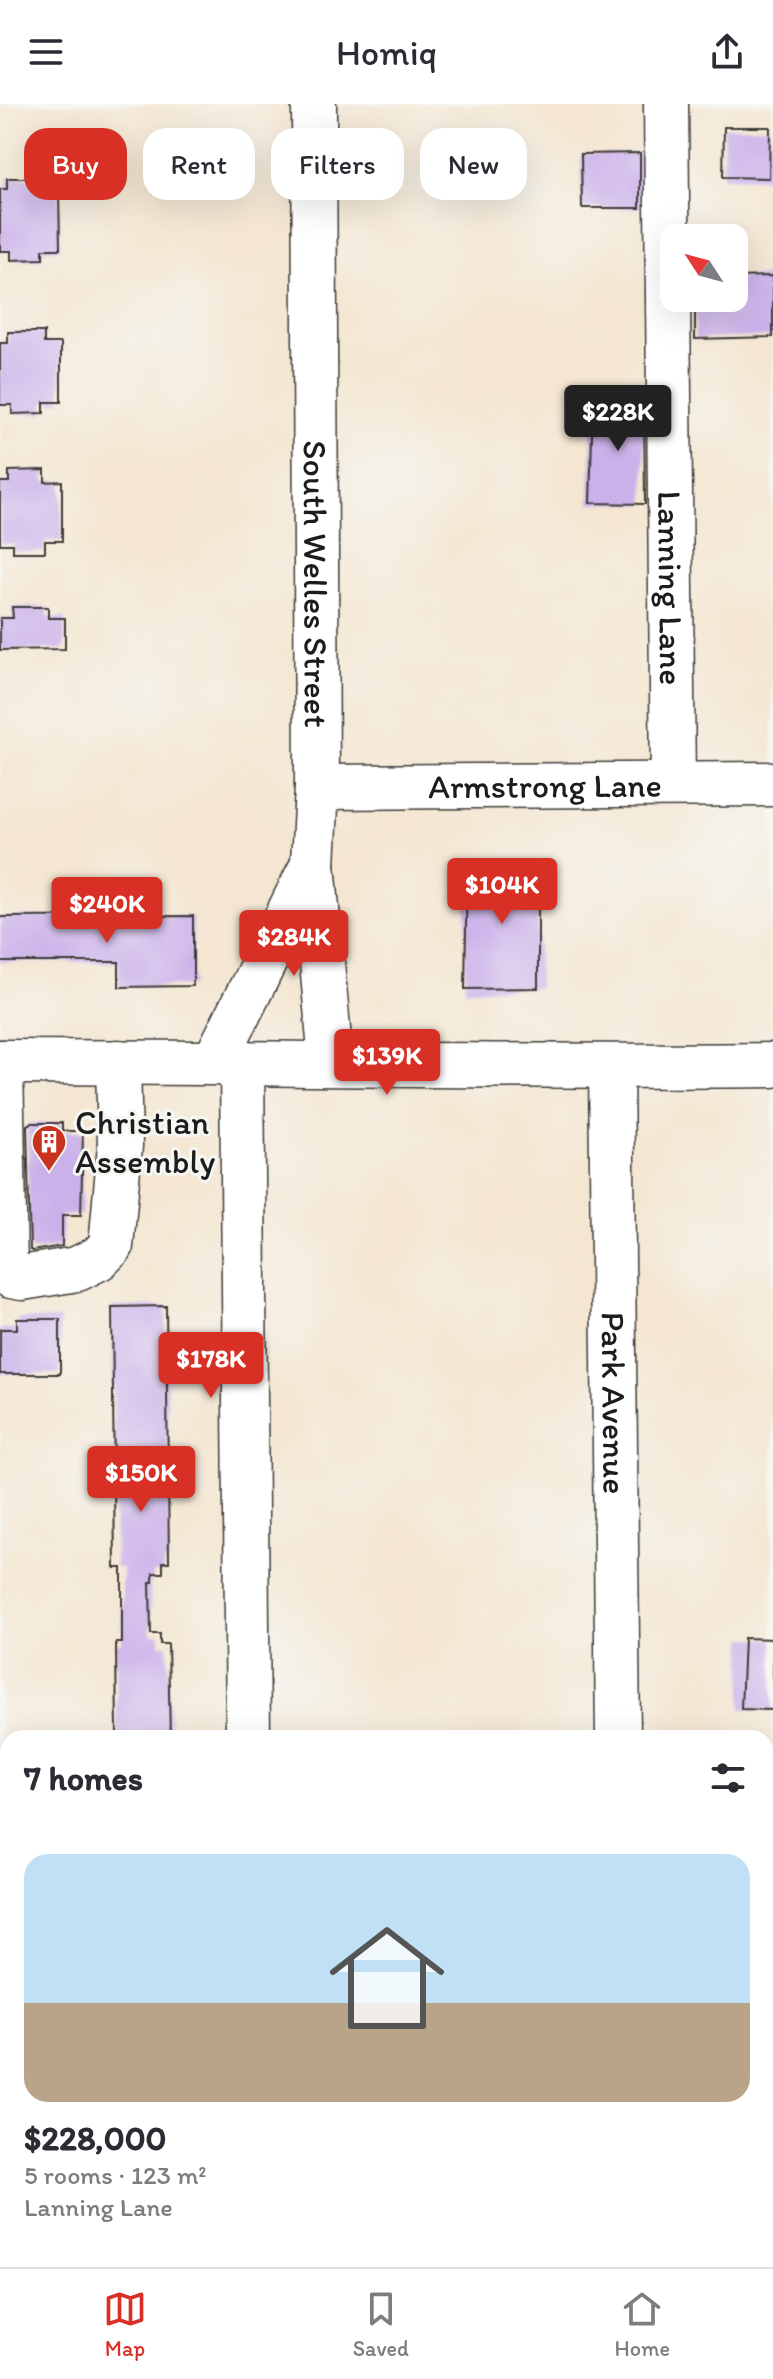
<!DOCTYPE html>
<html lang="en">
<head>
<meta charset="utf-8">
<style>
  :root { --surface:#fff; --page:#f2f2f3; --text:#2b2b33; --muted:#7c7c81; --line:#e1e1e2; --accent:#d93025 }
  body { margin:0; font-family:Itim,sans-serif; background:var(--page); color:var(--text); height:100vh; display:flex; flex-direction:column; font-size:30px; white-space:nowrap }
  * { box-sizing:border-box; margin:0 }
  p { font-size:26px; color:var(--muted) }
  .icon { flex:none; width:44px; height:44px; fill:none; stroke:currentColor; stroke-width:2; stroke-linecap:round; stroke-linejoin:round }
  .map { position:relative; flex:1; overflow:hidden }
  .side { position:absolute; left:0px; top:1626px; width:774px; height:538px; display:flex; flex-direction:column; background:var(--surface); border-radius:24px 24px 0 0; box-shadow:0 8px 32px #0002 }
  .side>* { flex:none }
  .top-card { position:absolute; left:24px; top:24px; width:726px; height:72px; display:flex; gap:16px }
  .needle { width:52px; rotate:306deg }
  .buttons { position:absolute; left:660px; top:120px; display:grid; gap:16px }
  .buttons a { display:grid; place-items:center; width:88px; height:88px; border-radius:16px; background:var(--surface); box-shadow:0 8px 32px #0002; font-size:40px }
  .price { position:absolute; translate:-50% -68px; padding:0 18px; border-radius:8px; background:var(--accent); color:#fff; font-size:26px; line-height:52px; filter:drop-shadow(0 2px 4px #0008) }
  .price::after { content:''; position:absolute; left:50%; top:48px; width:24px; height:18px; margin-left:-12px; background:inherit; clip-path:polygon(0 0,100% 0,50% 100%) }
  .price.current { background:#222; color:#fff }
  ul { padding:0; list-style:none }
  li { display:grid; align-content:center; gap:16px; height:424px; padding:0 24px }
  li span { display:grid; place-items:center; height:248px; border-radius:24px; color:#555 }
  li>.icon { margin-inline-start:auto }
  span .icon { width:144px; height:144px; fill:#fffc; stroke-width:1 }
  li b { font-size:34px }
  h2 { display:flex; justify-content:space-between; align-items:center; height:96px; padding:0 24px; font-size:34px }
  .tag { padding:0 28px; border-radius:24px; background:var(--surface); box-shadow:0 8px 32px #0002; font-size:28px; line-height:72px }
  .tag.current { background:var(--accent); color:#fff }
  header { display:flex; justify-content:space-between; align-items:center; height:104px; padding:0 24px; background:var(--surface); font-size:36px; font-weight:600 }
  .tabs { display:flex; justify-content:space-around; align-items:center; height:112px; border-top:2px solid var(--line); background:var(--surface); font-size:22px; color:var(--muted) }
  .tabs a { display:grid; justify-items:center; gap:4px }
  .tabs .current { color:var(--accent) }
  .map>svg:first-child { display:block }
  .building { fill:#cbb1ea }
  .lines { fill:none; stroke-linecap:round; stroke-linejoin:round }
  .minor-casing { stroke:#3c3a37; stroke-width:47 }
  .major-casing { stroke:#3c3a37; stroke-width:47 }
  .minor { stroke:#fff; stroke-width:44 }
  .major { stroke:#fff; stroke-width:44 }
  .labels { text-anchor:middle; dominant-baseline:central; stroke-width:6; stroke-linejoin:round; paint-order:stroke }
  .street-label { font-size:34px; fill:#1c1c1c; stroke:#f6f6f2 }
  .poi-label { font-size:34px; fill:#1c1c1c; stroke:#f6f6f2; text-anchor:start }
</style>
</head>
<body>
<header><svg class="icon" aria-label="menu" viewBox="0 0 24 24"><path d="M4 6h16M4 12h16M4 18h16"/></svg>Homiq<svg class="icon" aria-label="share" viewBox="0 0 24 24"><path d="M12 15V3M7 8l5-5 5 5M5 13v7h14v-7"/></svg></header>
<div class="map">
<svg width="773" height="2163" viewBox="0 0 773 2163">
  <rect width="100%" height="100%" fill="#f6f6f2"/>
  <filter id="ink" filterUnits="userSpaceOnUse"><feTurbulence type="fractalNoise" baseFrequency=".0125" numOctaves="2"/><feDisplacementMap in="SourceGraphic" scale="16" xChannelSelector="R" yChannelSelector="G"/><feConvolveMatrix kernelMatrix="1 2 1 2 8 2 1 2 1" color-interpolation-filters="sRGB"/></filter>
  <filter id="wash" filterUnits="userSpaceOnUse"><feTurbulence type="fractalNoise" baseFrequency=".006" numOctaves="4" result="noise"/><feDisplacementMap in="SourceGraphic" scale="32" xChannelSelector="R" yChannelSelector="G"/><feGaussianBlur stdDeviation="1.8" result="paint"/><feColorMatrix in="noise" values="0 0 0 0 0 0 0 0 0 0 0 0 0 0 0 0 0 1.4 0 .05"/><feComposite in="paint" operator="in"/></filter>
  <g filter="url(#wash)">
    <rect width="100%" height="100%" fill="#f4e6d1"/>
    <g id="blocks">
      <path class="building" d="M 724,23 L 770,23 L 769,74 L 723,73 Z
        M 640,49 L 640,104 L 582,104 L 581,50 Z
        M 7,74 L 43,74 L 43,85 L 59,85 L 60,145 L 43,145 L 43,155 L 11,156 L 11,147 L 0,147 L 0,85 L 7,85 Z
        M 773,172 L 773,233 L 695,235 L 695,194 L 734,194 L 734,173 Z
        M 8,228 L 44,228 L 44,239 L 61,239 L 61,298 L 44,298 L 44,309 L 12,310 L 12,301 L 0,301 L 0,239 L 8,239 Z
        M 593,297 L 644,298 L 645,400 L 590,399 Z
        M 45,366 L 45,378 L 62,377 L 62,437 L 45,437 L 45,448 L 13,448 L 13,440 L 0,440 L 0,378 L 9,378 L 9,367 Z
        M 12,503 L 48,503 L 48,514 L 65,514 L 65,545 L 0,546 L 0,514 L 13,514 Z
        M 538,758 L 538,884 L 465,885 L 467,761 Z
        M 193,812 L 193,882 L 119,883 L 119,858 L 0,858 L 0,813 Z
        M 31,1019 L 62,1019 L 62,1027 L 83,1027 L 81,1111 L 62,1111 L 62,1142 L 32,1147 L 30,1146 L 27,1021 Z
        M 166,1202 L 169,1458 L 163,1458 L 163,1469 L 153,1469 L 153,1478 L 150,1478 L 151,1530 L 160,1530 L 160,1540 L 168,1540 L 170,1634 L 117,1634 L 116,1539 L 122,1539 L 122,1464 L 115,1464 L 112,1203 Z
        M 17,1215 L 60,1215 L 60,1270 L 0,1270 L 0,1225 L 17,1225 Z
        M 744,1534 L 773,1535 L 773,1606 L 741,1605 Z"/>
    </g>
  </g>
  <g filter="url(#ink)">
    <use href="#blocks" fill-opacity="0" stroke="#3c3a37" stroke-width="2"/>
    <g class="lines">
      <defs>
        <g id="minor">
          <path id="s1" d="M 314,0 L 317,683 L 313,760 L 331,958"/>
          <path id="s2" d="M 666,0 L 673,679"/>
          <path id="s3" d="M 317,683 L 773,680"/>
          <path d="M 215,957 L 313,760"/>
          <path d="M 1,958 L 5,1165 L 11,1172 L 22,1174 L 77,1165 L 99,1154 L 111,1142 L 120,1042 L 118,958"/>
          <path d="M 242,958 L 248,1634"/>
          <path d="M 766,1797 L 773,1797"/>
          <path d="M 252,2156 L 252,2163"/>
        </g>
        <g id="major">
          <path d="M 0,958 C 258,958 515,964 773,961"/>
          <path id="s4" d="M 611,963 L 618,1634"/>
          <path d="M 624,2156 L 624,2163"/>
        </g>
      </defs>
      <use href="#minor" class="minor-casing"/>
      <use href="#major" class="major-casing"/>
      <use href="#minor" class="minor"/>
      <use href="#major" class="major"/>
    </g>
  </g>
  <defs>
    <symbol id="building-pin" viewBox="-11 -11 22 30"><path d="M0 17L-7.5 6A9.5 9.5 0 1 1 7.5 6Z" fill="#c8321e" stroke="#f6f6f2"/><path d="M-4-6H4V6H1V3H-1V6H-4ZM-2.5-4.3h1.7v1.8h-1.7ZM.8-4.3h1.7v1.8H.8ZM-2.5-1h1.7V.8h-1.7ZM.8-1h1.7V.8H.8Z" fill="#fff"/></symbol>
  </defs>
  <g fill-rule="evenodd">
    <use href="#building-pin" x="29" y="1018" width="40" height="54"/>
  </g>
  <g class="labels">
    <g class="street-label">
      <text stroke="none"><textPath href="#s1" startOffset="480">South Welles Street</textPath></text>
      <text stroke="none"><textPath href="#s2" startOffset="484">Lanning Lane</textPath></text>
      <text stroke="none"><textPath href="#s3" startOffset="228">Armstrong Lane</textPath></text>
      <text stroke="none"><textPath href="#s4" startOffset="336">Park Avenue</textPath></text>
    </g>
    <g class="poi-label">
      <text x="75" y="1018">Christian<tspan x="75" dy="39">Assembly</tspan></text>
    </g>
  </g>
</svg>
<div class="buttons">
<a><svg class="needle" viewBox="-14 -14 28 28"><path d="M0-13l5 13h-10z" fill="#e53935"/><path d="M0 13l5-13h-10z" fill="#7c7c81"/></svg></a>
</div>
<b class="price current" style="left:618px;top:349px">$228K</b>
<b class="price" style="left:502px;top:822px">$104K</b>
<b class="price" style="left:107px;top:841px">$240K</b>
<b class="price" style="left:294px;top:874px">$284K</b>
<b class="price" style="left:387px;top:993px">$139K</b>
<b class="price" style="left:211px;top:1296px">$178K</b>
<b class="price" style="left:141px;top:1410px">$150K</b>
<div class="top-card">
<a class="tag current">Buy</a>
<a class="tag">Rent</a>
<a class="tag">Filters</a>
<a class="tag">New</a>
</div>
<section class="side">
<h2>7 homes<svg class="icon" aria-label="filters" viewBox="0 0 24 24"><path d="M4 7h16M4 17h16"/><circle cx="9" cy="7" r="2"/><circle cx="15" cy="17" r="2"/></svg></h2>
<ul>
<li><span style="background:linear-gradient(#bfe0f5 60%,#b9a48a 0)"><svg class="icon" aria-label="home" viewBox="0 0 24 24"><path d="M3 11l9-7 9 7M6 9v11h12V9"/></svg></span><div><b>$228,000</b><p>5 rooms · 123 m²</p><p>Lanning Lane</p></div></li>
</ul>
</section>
</div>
<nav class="tabs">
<a class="current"><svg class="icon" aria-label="map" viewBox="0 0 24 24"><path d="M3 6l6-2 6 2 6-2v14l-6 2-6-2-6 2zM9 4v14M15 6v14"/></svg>Map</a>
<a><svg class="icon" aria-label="saved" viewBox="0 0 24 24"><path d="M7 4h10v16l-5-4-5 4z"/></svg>Saved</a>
<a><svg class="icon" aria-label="home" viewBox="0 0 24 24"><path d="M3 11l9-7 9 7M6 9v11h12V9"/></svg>Home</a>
</nav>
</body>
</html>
